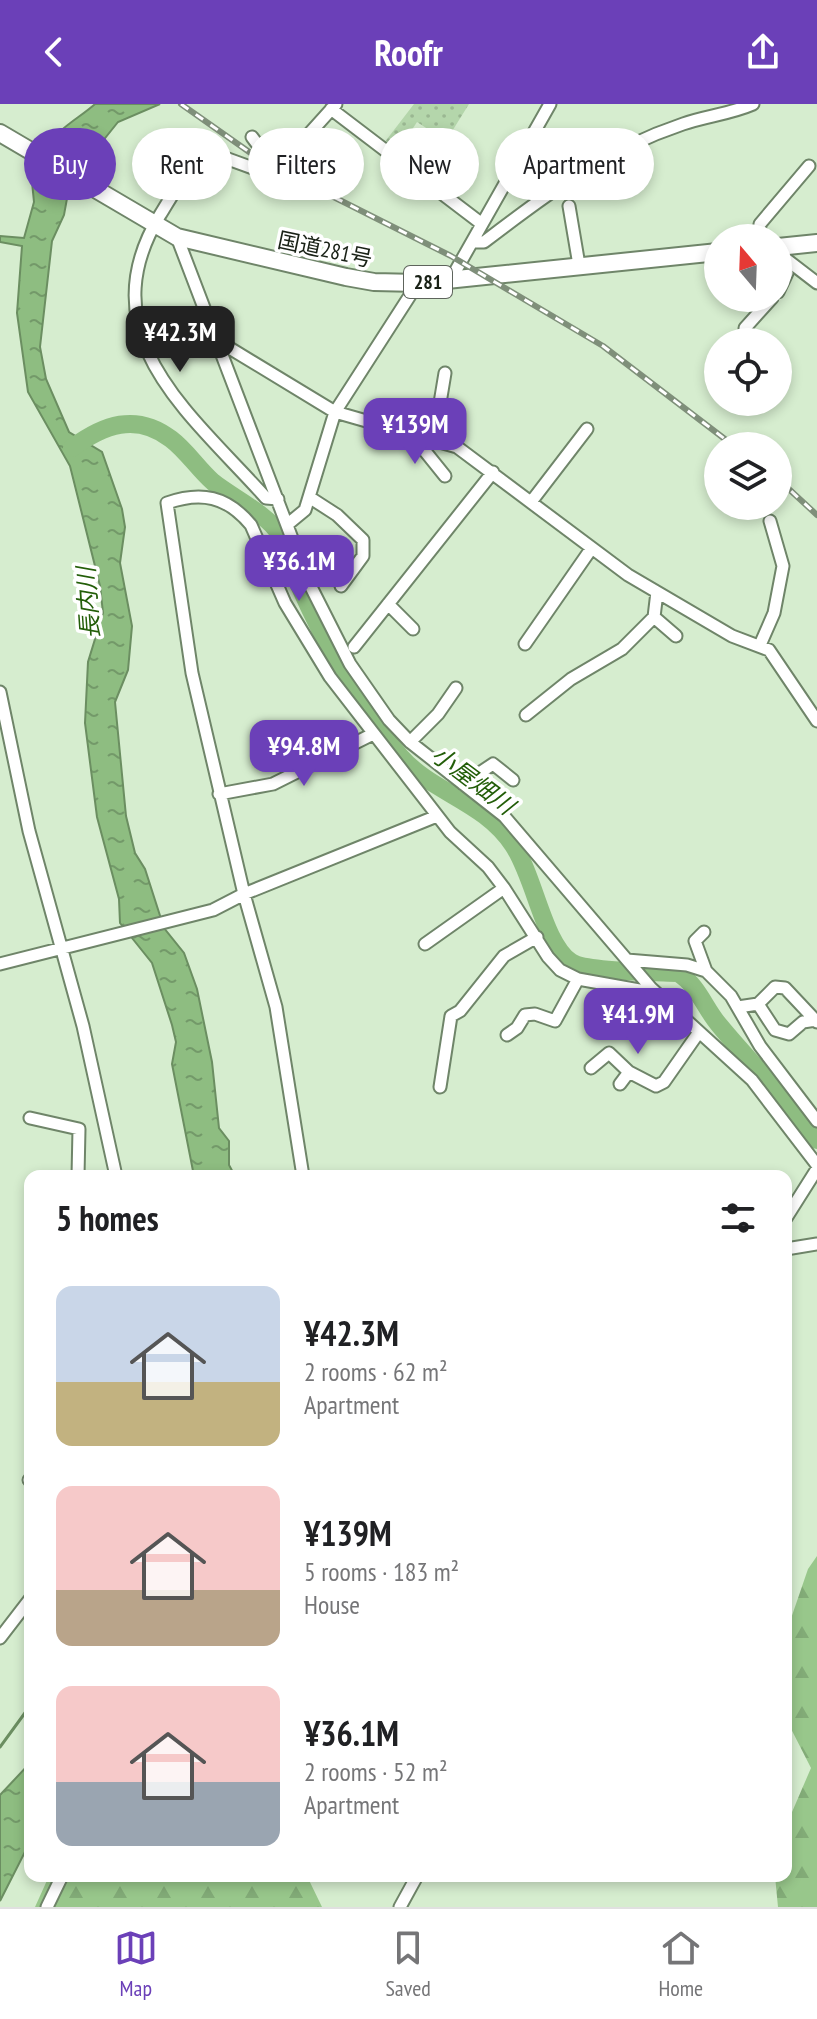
<!DOCTYPE html>
<html lang="en">
<head>
<meta charset="utf-8">
<style>
  :root { --surface:#fff; --page:#f6f6f6; --text:#202124; --muted:#757577; --line:#e0e0e0; --accent:#6b40b8 }
  body { margin:0; font-family:"PT Sans Narrow","Noto Sans JP",sans-serif; background:var(--page); color:var(--text); height:100vh; display:flex; flex-direction:column; font-size:30px; white-space:nowrap }
  * { box-sizing:border-box; margin:0 }
  p { font-size:26px; color:var(--muted) }
  .icon { flex:none; width:44px; height:44px; fill:none; stroke:currentColor; stroke-width:2; stroke-linecap:round; stroke-linejoin:round }
  .map { position:relative; flex:1; overflow:hidden }
  .drawer { position:absolute; left:24px; top:1066px; width:768px; height:712px; display:flex; flex-direction:column; background:var(--surface); border-radius:16px; box-shadow:0 4px 12px #0003 }
  .drawer>* { flex:none }
  .top-card { position:absolute; left:24px; top:24px; width:770px; height:72px; display:flex; gap:16px }
  .needle { width:52px; rotate:341deg }
  .buttons { position:absolute; left:704px; top:120px; display:grid; gap:16px }
  .buttons a { display:grid; place-items:center; width:88px; height:88px; border-radius:50%; background:var(--surface); box-shadow:0 4px 12px #0003; font-size:40px }
  .price { position:absolute; translate:-50% -68px; padding:0 18px; border-radius:16px; background:var(--accent); color:#fff; font-size:26px; line-height:52px; filter:drop-shadow(0 2px 4px #0008) }
  .price::after { content:''; position:absolute; left:50%; top:48px; width:24px; height:18px; margin-left:-12px; background:inherit; clip-path:polygon(0 0,100% 0,50% 100%) }
  .price.current { background:#222; color:#fff }
  ul { padding:0; list-style:none }
  li { display:flex; align-items:center; gap:24px; height:200px; padding:0 32px }
  li span { display:grid; place-items:center; flex:none; width:224px; height:160px; border-radius:16px; color:#555 }
  li>.icon { margin-inline-start:auto }
  span .icon { width:96px; height:96px; fill:#fffc; stroke-width:1 }
  li b { font-size:34px }
  h2 { display:flex; justify-content:space-between; align-items:center; height:96px; padding:0 32px; font-size:34px }
  .chip { padding:0 28px; border-radius:36px; background:var(--surface); box-shadow:0 4px 12px #0003; font-size:28px; line-height:72px }
  .chip.current { background:var(--accent); color:#fff }
  header { display:flex; justify-content:space-between; align-items:center; height:104px; padding:0 32px; background:var(--accent); color:#fff; font-size:36px; font-weight:600 }
  .tab-bar { display:flex; justify-content:space-around; align-items:center; height:112px; border-top:2px solid var(--line); background:var(--surface); font-size:22px; color:var(--muted) }
  .tab-bar a { display:grid; justify-items:center; gap:4px }
  .tab-bar .current { color:var(--accent) }
  .map>svg:first-child { display:block }
  .forest { fill:url(#forest-firs) }
  .park { fill:url(#park-dots) }
  .water { fill:url(#water-ripples); stroke:#6b8e61; stroke-width:2 }
  .lines { fill:none; stroke-linecap:round; stroke-linejoin:round }
  .stream { stroke:#6b8e61; stroke-width:3 }
  .river { stroke:#8ebd81; stroke-width:18 }
  .minor-casing { stroke:#6f8569; stroke-width:15 }
  .highway-casing { stroke:#6f8569; stroke-width:20 }
  .minor { stroke:#fff; stroke-width:11 }
  .highway { stroke:#fff; stroke-width:16 }
  .rail-casing { stroke:#7f8f7a; stroke-width:6 }
  .rail { stroke:#fff; stroke-width:3; stroke-dasharray:9; stroke-linecap:butt }
  .labels { text-anchor:middle; dominant-baseline:central; stroke-width:7; stroke-linejoin:round; paint-order:stroke }
  .shield { fill:#fff; stroke:#5e645c; stroke-width:2 }
  .shield-label { font-size:20px; font-weight:bold; fill:#192116 }
  .street-label { font-size:22px; fill:#192116; stroke:#fff }
  .water-label { font-size:24px; font-style:italic; fill:#235e09; stroke:#fff }
</style>
</head>
<body>
<header><svg class="icon" aria-label="back" viewBox="0 0 24 24"><path d="M15 5l-7 7 7 7"/></svg>Roofr<svg class="icon" aria-label="share" viewBox="0 0 24 24"><path d="M12 15V3M7 8l5-5 5 5M5 13v7h14v-7"/></svg></header>
<div class="map">
<svg width="817" height="1803" viewBox="0 0 817 1803">
  <defs>
    <pattern id="forest-firs" width="22" height="20" patternUnits="userSpaceOnUse" patternTransform="scale(2)"><rect width="22" height="20" fill="#98c78b"/><path d="M5 1l3.5 6h-7zM16 11l3.5 6h-7z" fill="#82ab77"/></pattern>
    <pattern id="park-dots" width="8" height="8" patternUnits="userSpaceOnUse" patternTransform="scale(2)"><rect width="8" height="8" fill="#b4d6ab"/><path d="M2 2h.1M6 6h.1" fill="none" stroke="#9ab792" stroke-width="1.8" stroke-linecap="round"/></pattern>
    <pattern id="water-ripples" width="26" height="14" patternUnits="userSpaceOnUse" patternTransform="scale(2)"><rect width="26" height="14" fill="#8ebd81"/><path d="M2 4q2-2 4 0t4 0M15 11q2-2 4 0t4 0" fill="none" stroke="#739969"/></pattern>
  </defs>
  <rect width="100%" height="100%" fill="#d6edcf"/>
  <path class="forest" d="M 817,1452 L 817,1803 L 778,1803 L 775,1772 L 786,1772 L 786,1722 L 811,1664 L 786,1615 L 786,1529 L 808,1465 Z
    M 49,1772 L 307,1772 L 322,1803 L 35,1803 Z"/>
  <path class="park" d="M 414,0 L 469,0 L 446,37 L 417,18 L 397,49 L 384,39 Z"/>
  <path class="water" d="M 95,0 L 160,0 L 118,18 L 70,78 L 64,111 L 52,137 L 40,243 L 46,275 L 69,328 L 102,348 L 122,405 L 125,423 L 120,459 L 132,522 L 128,566 L 115,598 L 126,712 L 135,749 L 145,765 L 164,824 L 184,849 L 197,885 L 212,958 L 219,1024 L 229,1037 L 229,1061 L 235,1072 L 194,1072 L 172,960 L 176,938 L 172,921 L 152,859 L 120,819 L 119,795 L 97,713 L 85,619 L 88,558 L 103,509 L 100,482 L 70,362 L 28,288 L 17,209 L 22,142 L 0,138 L 0,132 L 24,134 L 34,98 L 32,78 C 42,65 41,50 51,37 C 61,23 82,12 95,0 Z
    M 30,1659 L 30,1738 L 0,1797 L 0,1691 Z"/>
  <g class="lines">
    <path class="stream" d="M 0,1643 L 30,1602"/>
    <path class="river" d="M 72,344 C 103,321 136,308 171,335 C 187,347 198,365 213,378 C 230,392 270,412 279,430 C 287,446 291,465 299,481 C 324,537 361,606 400,652 C 432,689 484,697 513,741 C 535,773 543,839 571,858 C 586,868 656,868 678,869 C 698,881 705,905 720,922 C 752,961 788,995 817,1036"/>
    <defs>
      <path id="minor" d="M 331,5 L 482,120
        M 252,33 L 261,45 L 285,57
        M 569,102 L 579,161
        M 177,133 L 309,479 L 350,560 L 389,616 L 410,638 L 504,712 L 651,884 L 752,976 L 817,1061
        M 759,134 L 760,120 L 809,62
        M 472,138 L 484,138 C 548,89 605,46 683,20 C 706,12 730,10 753,0
        M 778,149 L 817,179
        M 451,175 L 550,0
        M 778,188 L 787,169 L 782,153
        M 745,224 L 772,194
        M 218,237 L 335,308 L 457,343 L 628,471 L 732,532 L 769,546 L 817,617
        M 412,331 L 445,372
        M 425,334 L 440,299 L 445,269
        M 309,393 L 337,411 L 363,436 L 363,452 L 341,482
        M 278,395 L 266,394 C 192,311 86,232 160,111 C 175,87 188,59 217,51 L 272,71 L 336,0
        M 531,398 L 587,325
        M 288,420 L 305,406 L 335,308 L 418,179
        M 388,500 L 413,525
        M 654,513 L 676,532
        M 525,540 L 591,445
        M 760,541 L 774,509 L 783,462 L 770,417
        M 354,543 L 493,368
        M 0,588 L 29,727 L 83,922 L 116,1072
        M 526,611 L 571,575 L 622,545 L 654,513 L 657,488
        M 410,638 L 438,610 L 456,584
        M 463,680 L 493,660 L 513,676
        M 219,690 L 273,680 L 373,630
        M 704,828 L 695,837 L 706,867
        M 425,840 L 504,784
        M 627,856 L 687,861 L 706,867 L 731,892 L 760,942 L 817,1017
        M 0,860 L 213,806 L 244,790 L 437,712
        M 615,884 L 633,915
        M 758,900 L 775,926 L 789,930 L 803,918 L 816,916
        M 738,903 L 758,900 L 775,883 L 785,884 L 817,918
        M 507,931 L 517,924 L 525,911 L 535,910 L 555,917 L 578,875
        M 591,964 L 609,949 L 629,968 L 656,982 L 664,978 L 699,928
        M 620,980 L 629,968
        M 440,983 L 451,912 L 460,907 L 504,852 L 537,833
        M 30,1014 L 79,1025 L 78,1072
        M 303,1072 L 276,903 L 244,790 L 192,569 L 167,399 C 201,387 227,392 251,421 L 285,499 L 330,573 L 450,728 L 488,763 L 504,784 L 548,853 L 560,866 L 578,875 L 656,889
        M 786,1114 L 817,1065
        M 786,1145 L 817,1140
        M 29,1376 L 30,1375
        M 0,1534 L 30,1495
        M 47,1803 L 62,1772
        M 400,1803 L 417,1772"/>
      <path id="highway" d="M 0,29 L 177,133 L 346,173 L 374,178 L 418,179 L 718,148
        M 778,143 L 817,139"/>
    </defs>
    <use href="#minor" class="minor-casing"/>
    <use href="#highway" class="highway-casing"/>
    <use href="#minor" class="minor"/>
    <use href="#highway" class="highway"/>
    <defs>
      <path id="rail" d="M 181,0 L 262,57 L 451,152 L 603,242 L 734,342
        M 778,375 L 817,411"/>
    </defs>
    <use href="#rail" class="rail-casing"/>
    <use href="#rail" class="rail"/>
  </g>
  <g class="labels">
    <rect class="shield" x="404" y="162" width="48" height="32" rx="6"/>
    <g class="shield-label">
      <text x="428" y="178">281</text>
    </g>
    <g class="street-label">
      <text transform="translate(325 145) rotate(12)">国道281号</text>
    </g>
    <g class="water-label">
      <text transform="translate(88 499) rotate(-94)">長内川</text>
      <text transform="translate(473 676) rotate(37)">小屋畑川</text>
    </g>
  </g>
</svg>
<div class="buttons">
<a><svg class="needle" viewBox="-14 -14 28 28"><path d="M0-13l5 13h-10z" fill="#e53935"/><path d="M0 13l5-13h-10z" fill="#757577"/></svg></a>
<a><svg class="icon" aria-label="locate" viewBox="0 0 24 24"><circle cx="12" cy="12" r="6"/><path d="M12 2v4M12 18v4M2 12h4M18 12h4"/></svg></a>
<a><svg class="icon" aria-label="layers" viewBox="0 0 24 24"><path d="M12 4l9 5-9 5-9-5zM3 14l9 5 9-5"/></svg></a>
</div>
<b class="price current" style="left:180px;top:270px">¥42.3M</b>
<b class="price" style="left:415px;top:362px">¥139M</b>
<b class="price" style="left:299px;top:499px">¥36.1M</b>
<b class="price" style="left:304px;top:684px">¥94.8M</b>
<b class="price" style="left:638px;top:952px">¥41.9M</b>
<div class="top-card">
<a class="chip current">Buy</a>
<a class="chip">Rent</a>
<a class="chip">Filters</a>
<a class="chip">New</a>
<a class="chip">Apartment</a>
</div>
<section class="drawer">
<h2>5 homes<svg class="icon" aria-label="filters" viewBox="0 0 24 24"><path d="M4 7h16M4 17h16"/><circle cx="9" cy="7" r="2"/><circle cx="15" cy="17" r="2"/></svg></h2>
<ul>
<li><span style="background:linear-gradient(#c9d6e8 60%,#c2b280 0)"><svg class="icon" aria-label="home" viewBox="0 0 24 24"><path d="M3 11l9-7 9 7M6 9v11h12V9"/></svg></span><div><b>¥42.3M</b><p>2 rooms · 62 m²</p><p>Apartment</p></div></li>
<li><span style="background:linear-gradient(#f6c9c9 65%,#b9a48a 0)"><svg class="icon" aria-label="home" viewBox="0 0 24 24"><path d="M3 11l9-7 9 7M6 9v11h12V9"/></svg></span><div><b>¥139M</b><p>5 rooms · 183 m²</p><p>House</p></div></li>
<li><span style="background:linear-gradient(#f6c9c9 60%,#9aa5b1 0)"><svg class="icon" aria-label="home" viewBox="0 0 24 24"><path d="M3 11l9-7 9 7M6 9v11h12V9"/></svg></span><div><b>¥36.1M</b><p>2 rooms · 52 m²</p><p>Apartment</p></div></li>
</ul>
</section>
</div>
<nav class="tab-bar">
<a class="current"><svg class="icon" aria-label="map" viewBox="0 0 24 24"><path d="M3 6l6-2 6 2 6-2v14l-6 2-6-2-6 2zM9 4v14M15 6v14"/></svg>Map</a>
<a><svg class="icon" aria-label="saved" viewBox="0 0 24 24"><path d="M7 4h10v16l-5-4-5 4z"/></svg>Saved</a>
<a><svg class="icon" aria-label="home" viewBox="0 0 24 24"><path d="M3 11l9-7 9 7M6 9v11h12V9"/></svg>Home</a>
</nav>
</body>
</html>
